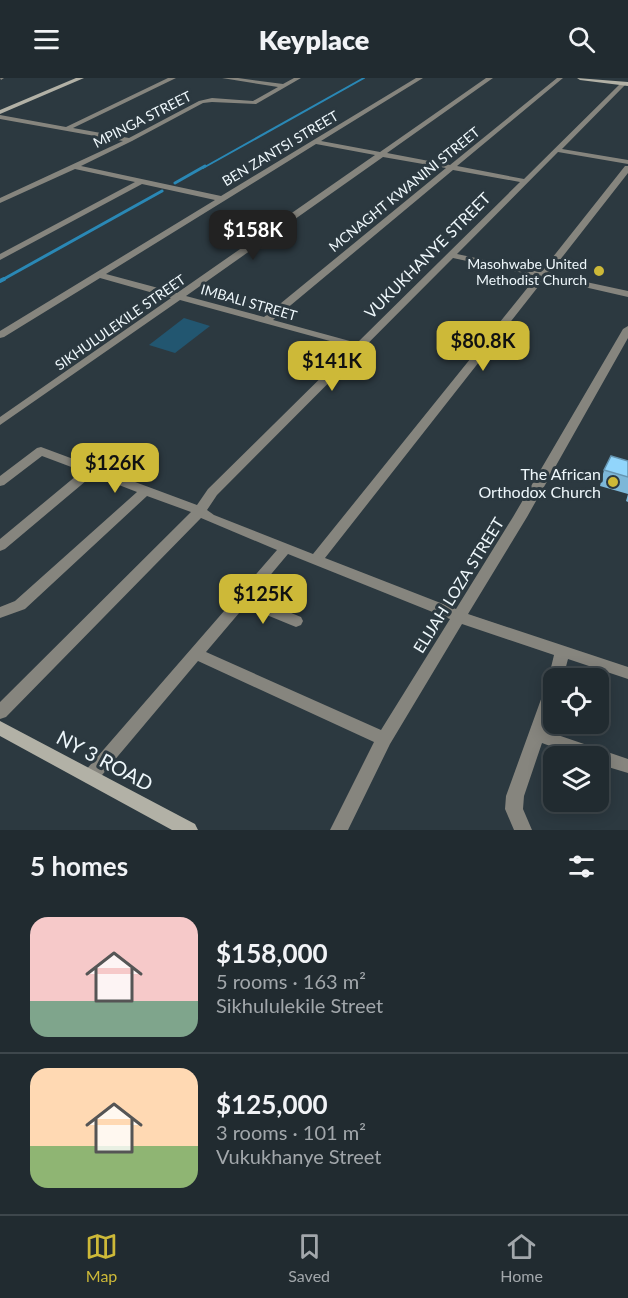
<!DOCTYPE html>
<html lang="en">
<head>
<meta charset="utf-8">
<style>
  :root { --surface:#212b30; --page:#2d373c; --text:#f1f3f6; --muted:#a2a7ab; --line:#3e474c; --accent:#cdb938 }
  body { margin:0; font-family:Lato,sans-serif; background:var(--page); color:var(--text); height:100vh; display:flex; flex-direction:column; font-size:22px; white-space:nowrap }
  * { box-sizing:border-box; margin:0 }
  p { font-size:20px; color:var(--muted) }
  .icon { flex:none; width:33px; height:33px; fill:none; stroke:currentColor; stroke-width:2; stroke-linecap:round; stroke-linejoin:round }
  .map { position:relative; height:752px; overflow:hidden }
  .panel { display:flex; flex-direction:column; background:var(--surface); flex:1 }
  .panel>* { flex:none }
  .controls { position:absolute; left:543px; top:590px; display:grid; gap:12px }
  .controls a { display:grid; place-items:center; width:66px; height:66px; border-radius:12px; background:var(--surface); box-shadow:0 3px 15px #0003,0 0 0 2px var(--line); font-size:30px }
  .price { position:absolute; translate:-50% -51px; padding:0 14px; border-radius:12px; background:var(--accent); color:#111; font-size:20px; line-height:39px; filter:drop-shadow(0 2px 3px #0008) }
  .price::after { content:''; position:absolute; left:50%; top:36px; width:18px; height:14px; margin-left:-9px; background:inherit; clip-path:polygon(0 0,100% 0,50% 100%) }
  .price.on { background:#222; color:#fff }
  ul { padding:0; list-style:none }
  li { display:flex; align-items:center; gap:18px; height:150px; padding:0 30px }
  li+li { border-top:2px solid var(--line) }
  li span { display:grid; place-items:center; flex:none; width:168px; height:120px; border-radius:18px; color:#555 }
  li>.icon { margin-inline-start:auto }
  span .icon { width:72px; height:72px; fill:#fffc; stroke-width:1 }
  li b { font-size:26px }
  h2 { display:flex; justify-content:space-between; align-items:center; height:72px; padding:0 30px; font-size:26px }
  header { display:flex; justify-content:space-between; align-items:center; height:78px; padding:0 30px; background:var(--surface); font-size:27px; font-weight:800 }
  .menu { display:flex; justify-content:space-around; align-items:center; height:84px; border-top:2px solid var(--line); background:var(--surface); font-size:16px; color:var(--muted) }
  .menu a { display:grid; justify-items:center; gap:3px }
  .menu .on { color:var(--accent) }
  .map>svg:first-child { display:block }
  .green { fill:#225670 }
  .lines { fill:none; stroke-linecap:round; stroke-linejoin:round }
  .stream-far2 { stroke:#2a88b5; stroke-width:2 }
  .stream-far1 { stroke:#2a88b5; stroke-width:3 }
  .stream { stroke:#2a88b5; stroke-width:4 }
  .street { fill:#86857e; fill-rule:evenodd }
  .secondary { fill:#b2b1a6; fill-rule:evenodd }
  .wall { fill:#7db7d8 }
  .building { fill:#91d5fb; stroke:#6695b0; stroke-width:1.5 }
  .poi-dot { fill:#cdb938; stroke:#2c3940; stroke-width:2 }
  .labels { text-anchor:middle; dominant-baseline:central; stroke-width:6; stroke-linejoin:round; paint-order:stroke }
  .far-street-label { font-size:14px; fill:#eef7fb; stroke:#2c3940 }
  .far-poi-label { font-size:14px; fill:#eef7fb; stroke:#2c3940; text-anchor:end }
  .street-label { font-size:16px; fill:#eef7fb; stroke:#2c3940 }
  .poi-label { font-size:16px; fill:#eef7fb; stroke:#2c3940; text-anchor:end }
  .near-street-label { font-size:20px; fill:#eef7fb; stroke:#2c3940 }
</style>
</head>
<body>
<header><svg class="icon" aria-label="menu" viewBox="0 0 24 24"><path d="M4 6h16M4 12h16M4 18h16"/></svg>Keyplace<svg class="icon" aria-label="search" viewBox="0 0 24 24"><circle cx="10" cy="10" r="6"/><path d="M15 15l6 6"/></svg></header>
<div class="map">
<svg width="628" height="752" viewBox="0 0 628 752">
  <rect width="100%" height="100%" fill="#2c3940"/>
  <path class="green" d="M 184,240 L 210,248 L 175,275 L 149,267 Z"/>
  <g class="lines">
    <path class="stream-far2" d="M 203,90 L 364,0"/>
    <path class="stream-far1" d="M 175,105 L 205,88
      M 2,202 L 162,113"/>
    <path class="stream" d="M 0,203 L 4,201"/>
    <path class="street" d="M 0,0 L 4,0 L 1,2 Z
      M 168,0 L 176,0 L 73,50 L 129,60 L 199,23 L 212,20 L 253,23 L 278,9 L 222,0 L 238,0 L 283,6 L 294,0 L 301,0 L 256,26 L 212,24 L 203,25 L 132,63 L 81,88 L 221,118 L 416,0 L 423,0 L 321,63 L 380,74 L 486,0 L 493,0 L 387,75 L 450,87 L 557,0 L 563,0 L 457,88 L 524,101 L 622,4 L 627,5 L 562,71 L 628,82 L 628,86 L 558,74 L 457,176 L 541,194 L 625,88 L 628,88 L 628,95 L 549,196 L 628,213 L 628,219 L 545,200 L 325,480 L 456,531 L 513,439 L 623,251 L 628,248 L 628,260 L 527,439 L 468,536 L 628,589 L 628,601 L 568,581 L 563,600 L 554,600 L 554,631 L 546,653 L 628,681 L 628,695 L 598,686 L 598,678 L 577,678 L 542,665 L 524,718 L 523,731 L 532,752 L 514,752 L 505,731 L 506,718 L 548,602 L 554,577 L 462,546 L 390,666 L 348,752 L 330,752 L 374,664 L 198,583 L 97,703 L 91,706 L 85,703 L 82,698 L 85,693 L 277,472 L 201,440 L 6,639 L 0,641 L 0,624 L 191,434 L 147,418 L 25,531 L 0,540 L 0,529 L 15,523 L 137,414 L 93,397 L 5,471 L 0,473 L 0,461 L 82,393 L 42,378 L 4,407 L 0,408 L 0,398 L 37,370 L 41,369 L 197,427 L 208,411 L 352,269 L 180,222 L 0,347 L 0,339 L 171,220 L 100,200 L 4,259 L 0,260 L 0,253 L 215,122 L 142,106 L 0,182 L 0,176 L 135,104 L 75,91 L 0,125 L 0,120 L 123,63 L 0,41 L 0,37 L 66,49 ZM 316,66 L 375,77 L 177,215 L 106,196 ZM 383,79 L 446,90 L 264,239 L 186,218 ZM 453,92 L 520,104 L 357,265 L 273,242 ZM 453,180 L 537,198 L 313,476 L 214,437 L 207,432 L 217,417 ZM 288,476 L 450,541 L 381,652 L 206,574 L 245,528 L 291,547 L 296,549 L 301,547 L 303,543 L 301,539 L 252,519 Z"/>
    <path class="secondary" d="M 76,0 L 84,0 L 0,36 L 0,32 Z
      M 577,0 L 628,4 L 628,8 L 580,2 Z
      M 0,643 L 195,746 L 198,752 L 172,752 L 0,658 Z"/>
  </g>
  <path class="wall" d="M 628,383 L 628,424 L 626,423 L 628,416 L 600,408 L 604,392 Z"/>
  <path class="building" d="M 611,378 L 628,383 L 628,399 L 604,392 Z"/>
  <g class="poi-dot">
    <circle cx="599" cy="193" r="6"/>
    <circle cx="613" cy="404" r="6"/>
  </g>
  <g class="labels">
    <g class="far-street-label">
      <text transform="translate(142 41) rotate(-27)">MPINGA STREET</text>
      <text transform="translate(280 70) rotate(-31)">BEN ZANTSI STREET</text>
      <text transform="translate(404 111) rotate(-39)">MCNAGHT KWANINI STREET</text>
      <text transform="translate(249 224) rotate(16)">IMBALI STREET</text>
      <text transform="translate(120 244) rotate(-35)">SIKHULULEKILE STREET</text>
    </g>
    <g class="far-poi-label">
      <text x="587" y="185">Masohwabe United<tspan x="587" dy="16">Methodist Church</tspan></text>
    </g>
    <g class="street-label">
      <text transform="translate(427 177) rotate(-45)">VUKUKHANYE STREET</text>
      <text transform="translate(458 507) rotate(-58)">ELIJAH LOZA STREET</text>
    </g>
    <g class="poi-label">
      <text x="601" y="395">The African<tspan x="601" dy="18">Orthodox Church</tspan></text>
    </g>
    <g class="near-street-label">
      <text transform="translate(105 682) rotate(28)">NY 3 ROAD</text>
    </g>
  </g>
</svg>
<div class="controls">
<a><svg class="icon" aria-label="locate" viewBox="0 0 24 24"><circle cx="12" cy="12" r="6"/><path d="M12 2v4M12 18v4M2 12h4M18 12h4"/></svg></a>
<a><svg class="icon" aria-label="layers" viewBox="0 0 24 24"><path d="M12 4l9 5-9 5-9-5zM3 14l9 5 9-5"/></svg></a>
</div>
<b class="price on" style="left:253px;top:183px">$158K</b>
<b class="price" style="left:483px;top:294px">$80.8K</b>
<b class="price" style="left:332px;top:314px">$141K</b>
<b class="price" style="left:115px;top:416px">$126K</b>
<b class="price" style="left:263px;top:547px">$125K</b>
</div>
<section class="panel">
<h2>5 homes<svg class="icon" aria-label="filters" viewBox="0 0 24 24"><path d="M4 7h16M4 17h16"/><circle cx="9" cy="7" r="2"/><circle cx="15" cy="17" r="2"/></svg></h2>
<ul>
<li><span style="background:linear-gradient(#f6c9c9 70%,#7fa58c 0)"><svg class="icon" aria-label="home" viewBox="0 0 24 24"><path d="M3 11l9-7 9 7M6 9v11h12V9"/></svg></span><div><b>$158,000</b><p>5 rooms · 163 m²</p><p>Sikhululekile Street</p></div></li>
<li><span style="background:linear-gradient(#ffd9b3 65%,#8fb573 0)"><svg class="icon" aria-label="home" viewBox="0 0 24 24"><path d="M3 11l9-7 9 7M6 9v11h12V9"/></svg></span><div><b>$125,000</b><p>3 rooms · 101 m²</p><p>Vukukhanye Street</p></div></li>
</ul>
</section>
<nav class="menu">
<a class="on"><svg class="icon" aria-label="map" viewBox="0 0 24 24"><path d="M3 6l6-2 6 2 6-2v14l-6 2-6-2-6 2zM9 4v14M15 6v14"/></svg>Map</a>
<a><svg class="icon" aria-label="saved" viewBox="0 0 24 24"><path d="M7 4h10v16l-5-4-5 4z"/></svg>Saved</a>
<a><svg class="icon" aria-label="home" viewBox="0 0 24 24"><path d="M3 11l9-7 9 7M6 9v11h12V9"/></svg>Home</a>
</nav>
</body>
</html>
